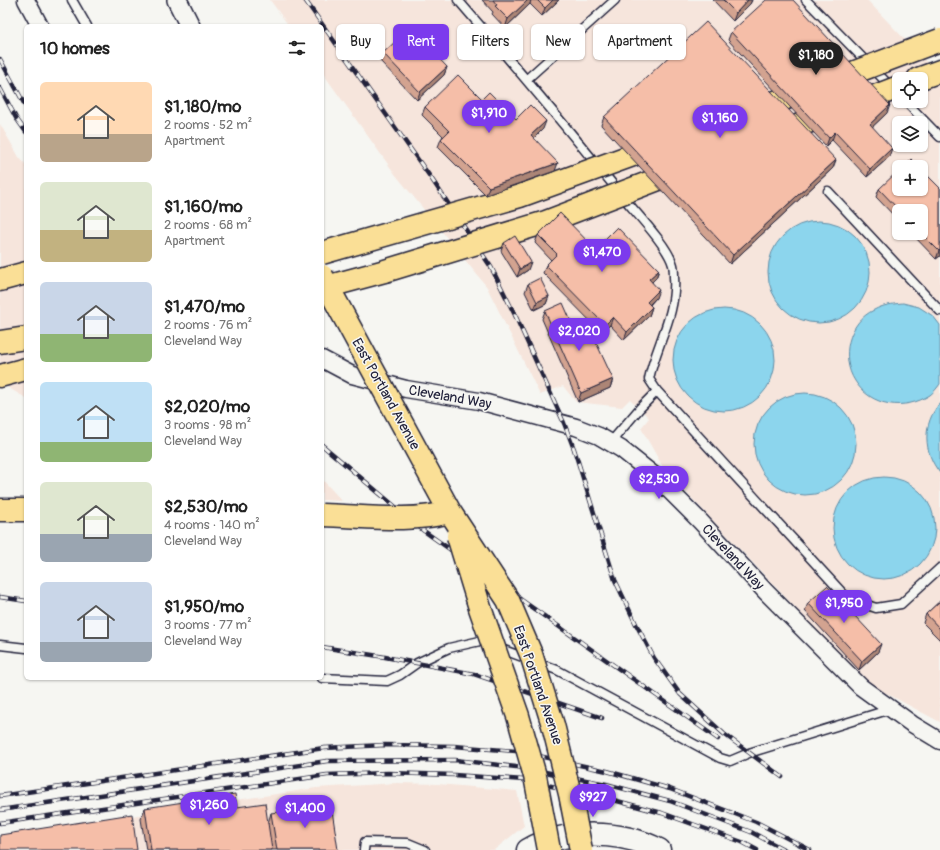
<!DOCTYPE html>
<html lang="en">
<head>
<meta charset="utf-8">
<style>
  :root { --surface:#fff; --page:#f6f6f6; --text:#222; --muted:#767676; --accent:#7c3aed }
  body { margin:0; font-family:Pangolin,sans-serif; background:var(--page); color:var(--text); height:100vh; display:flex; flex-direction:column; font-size:15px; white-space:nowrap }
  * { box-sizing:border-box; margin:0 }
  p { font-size:13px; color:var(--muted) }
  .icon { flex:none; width:22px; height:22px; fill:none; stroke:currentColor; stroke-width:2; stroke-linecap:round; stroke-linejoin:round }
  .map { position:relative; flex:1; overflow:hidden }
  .panel { position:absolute; left:24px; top:24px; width:300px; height:656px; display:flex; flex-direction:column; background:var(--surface); border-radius:6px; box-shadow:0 1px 3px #0004 }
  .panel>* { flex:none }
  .hud { position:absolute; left:336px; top:24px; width:380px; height:36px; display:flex; gap:8px }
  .controls { position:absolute; left:892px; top:72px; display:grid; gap:8px }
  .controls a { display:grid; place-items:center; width:36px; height:36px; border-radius:6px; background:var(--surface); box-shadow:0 1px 3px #0004; font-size:20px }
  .price { position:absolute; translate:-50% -34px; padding:0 9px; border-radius:14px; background:var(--accent); color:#fff; font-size:13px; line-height:26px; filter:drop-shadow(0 1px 2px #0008) }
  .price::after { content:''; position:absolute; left:50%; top:24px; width:12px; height:9px; margin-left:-6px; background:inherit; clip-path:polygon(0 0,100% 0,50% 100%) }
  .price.on { background:#222; color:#fff }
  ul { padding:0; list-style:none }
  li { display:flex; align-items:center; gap:12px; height:100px; padding:0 16px }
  li span { display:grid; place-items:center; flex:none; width:112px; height:80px; border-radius:6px; color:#555 }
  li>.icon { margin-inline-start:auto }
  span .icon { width:48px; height:48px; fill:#fffc; stroke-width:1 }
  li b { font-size:17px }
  h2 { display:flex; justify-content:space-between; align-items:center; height:48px; padding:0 16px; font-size:17px }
  .tag { padding:0 14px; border-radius:6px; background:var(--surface); box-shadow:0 1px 3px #0004; font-size:14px; line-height:36px }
  .tag.on { background:var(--accent); color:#fff }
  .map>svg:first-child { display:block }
  .built { fill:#f6e5dc; fill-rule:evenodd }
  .water { fill:#8cd5ed; stroke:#628da6 }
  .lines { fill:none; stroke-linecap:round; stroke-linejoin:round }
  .service-casing { stroke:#22223b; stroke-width:11 }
  .minor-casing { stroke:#22223b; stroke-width:19 }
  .tertiary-casing { stroke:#22223b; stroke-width:22 }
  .secondary-casing { stroke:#22223b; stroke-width:25 }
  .trunk-casing { stroke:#22223b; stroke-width:25 }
  .service { stroke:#f6f6f2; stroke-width:8 }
  .minor { stroke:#f6f6f2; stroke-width:16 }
  .tertiary { stroke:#f6f6f2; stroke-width:19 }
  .secondary { stroke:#f6f6f2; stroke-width:22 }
  .trunk { stroke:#fadf96; stroke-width:22 }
  .rail-casing { stroke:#22223b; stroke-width:4.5 }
  .rail { stroke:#f6f6f2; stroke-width:3; stroke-dasharray:9; stroke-linecap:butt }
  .primary-bridge-casing { stroke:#22223b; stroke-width:25; stroke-linecap:butt }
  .trunk-bridge-casing { stroke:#22223b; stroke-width:25; stroke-linecap:butt }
  .primary-bridge { stroke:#fadf96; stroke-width:22 }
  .trunk-bridge { stroke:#fadf96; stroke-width:22 }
  .wall { fill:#d3a390; stroke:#22223b }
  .shaded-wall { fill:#ac8576; stroke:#22223b }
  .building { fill:#f5bea8; stroke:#22223b }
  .labels { text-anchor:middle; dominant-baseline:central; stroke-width:3; stroke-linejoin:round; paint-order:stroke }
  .street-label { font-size:14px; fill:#22223b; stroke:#f6f6f2 }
</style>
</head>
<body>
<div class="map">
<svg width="940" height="850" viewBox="0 0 940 850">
  <rect width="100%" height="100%" fill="#f6f6f2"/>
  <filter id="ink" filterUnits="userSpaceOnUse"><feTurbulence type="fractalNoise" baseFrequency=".025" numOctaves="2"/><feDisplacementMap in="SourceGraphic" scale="8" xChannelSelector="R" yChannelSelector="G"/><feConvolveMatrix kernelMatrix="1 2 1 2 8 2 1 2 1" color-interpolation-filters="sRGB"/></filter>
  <g filter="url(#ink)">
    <path class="built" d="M 270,0 L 867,0 L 940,76 L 940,722 L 869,684 L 844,659 L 664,469 L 641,428 L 649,418 L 630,399 L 622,407 L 576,402 L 563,386 L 540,395 L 487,287 L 395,174 L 322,72 L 322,26 L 289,26 ZM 899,79 L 921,79 L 921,101 L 899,101 ZM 899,123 L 921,123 L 921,145 L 899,145 ZM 899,167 L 921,167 L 921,189 L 899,189 ZM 899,211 L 921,211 L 921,233 L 899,233 Z
      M 0,124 L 19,157 L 26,165 L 26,398 L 0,383 Z
      M 322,479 L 342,501 L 322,500 Z
      M 397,783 L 438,784 L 517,791 L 524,826 L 494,850 L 0,850 L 0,836 L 316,788 Z"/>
    <path class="water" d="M768 272a51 51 0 1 1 102 0a51 51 0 1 1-102 0Z
      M 903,303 L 919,307 L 933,316 L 940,325 L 940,384 C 937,388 934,392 930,395 C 905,411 871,407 855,381 C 840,358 848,322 874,310 C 883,305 892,304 903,303 Z
      M673 360a51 51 0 1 1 102 0a51 51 0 1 1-102 0Z
      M754 444a51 51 0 1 1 102 0a51 51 0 1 1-102 0Z
      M 940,403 L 940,473 C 923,452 922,424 940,403 Z
      M833 528a51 51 0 1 1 102 0a51 51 0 1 1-102 0Z"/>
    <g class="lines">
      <defs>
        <path id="service" d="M 72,0 L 87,26
          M 458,0 C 514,65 569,130 623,197 C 636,213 668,246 673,265 C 674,269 674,274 674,277 C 677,314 656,345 649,379 L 657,391 L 847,598 L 876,608 L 901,604 L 940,568
          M 806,0 L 892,88
          M 527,79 L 615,0
          M 905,101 L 940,137
          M 828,191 L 940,311
          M 610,443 L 640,408 L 657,391
          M 0,645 L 26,648
          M 322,678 L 387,681 L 400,675 L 417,663 L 449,648 L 480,641 L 557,670 L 720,758 L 730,761 L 749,753 L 891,709
          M 364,850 L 365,842 L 408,843 L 425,850"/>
        <path id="minor" d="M 26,0 L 40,26
          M 322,359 L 352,375 L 406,389 L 479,401 L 576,427 L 599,436 L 621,449 L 655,476 L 700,521 L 766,592 L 861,687 L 912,724 L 940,741"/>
        <path id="tertiary" d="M 177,0 L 190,26"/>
        <path id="secondary" d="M 528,850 C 565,829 622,830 659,850"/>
        <path id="trunk" d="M 918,79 L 940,71
          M 0,280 L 26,273
          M 0,342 L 26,338
          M 0,376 L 26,369
          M 0,510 L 26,510"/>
      </defs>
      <use href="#service" class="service-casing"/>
      <use href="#minor" class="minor-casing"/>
      <use href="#tertiary" class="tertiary-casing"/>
      <use href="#secondary" class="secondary-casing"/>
      <use href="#trunk" class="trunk-casing"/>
      <use href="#service" class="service"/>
      <use href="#minor" class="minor"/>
      <use href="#tertiary" class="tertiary"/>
      <use href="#secondary" class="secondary"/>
      <use href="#trunk" class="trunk"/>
      <defs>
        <path id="rail" d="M 305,0 L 431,178 L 491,267 L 515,315 L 564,423 L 574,449 L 615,580 L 636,624 L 654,658 L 680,694 L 724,734 L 782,777
          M 0,59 L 26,107
          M 0,88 L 16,118 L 26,132
          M 322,445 L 424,531 L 718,739
          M 0,597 L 26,601
          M 322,647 L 385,657 L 474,674 L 602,718
          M 0,796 L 324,748 L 385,745 L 454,746 L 516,751 L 607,771 L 670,789 L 756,822 L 810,850
          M 0,810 L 327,761 L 455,760 L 525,768 L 606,784 L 670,801 L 751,832 L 785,850
          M 0,823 L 327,775 L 388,773 L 454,775 L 524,780 L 606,798 L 662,813 L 742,842 L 757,850"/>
      </defs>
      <use href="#rail" class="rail-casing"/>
      <use href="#rail" class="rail"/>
      <defs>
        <path id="primary-bridge" d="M 322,276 L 450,512 L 508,600 L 531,654 L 553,725 L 570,794 L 581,850
          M 458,536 L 480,608 L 518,716 L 535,776 L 549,850"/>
        <path id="trunk-bridge" d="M 752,111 L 940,40
          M 774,135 L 899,87
          M 322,253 L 520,196 L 658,146
          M 322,288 L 385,271 L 546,222 L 682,170
          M 322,515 C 364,516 409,523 450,512"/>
      </defs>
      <use href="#primary-bridge" class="primary-bridge-casing"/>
      <use href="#trunk-bridge" class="trunk-bridge-casing"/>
      <use href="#primary-bridge" class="primary-bridge"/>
      <use href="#trunk-bridge" class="trunk-bridge"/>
    </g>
    <path class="wall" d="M 482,0 L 559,0 L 542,16 L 530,4 L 505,28 L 492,14 L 493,12 Z
      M 713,0 L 752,0 L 750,4 L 733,21 Z
      M 731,32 L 887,113 L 872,127 L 889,157 L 867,177 L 832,140 L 826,146 L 728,40 Z
      M 383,53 L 447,67 L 444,75 L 417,100 L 380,61 Z
      M 482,99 L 516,119 L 543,129 L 533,138 L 555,171 L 486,195 L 438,147 L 441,139 L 443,136 L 422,115 L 425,107 Z
      M 604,117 L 833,168 L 730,264 L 601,125 Z
      M 940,188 L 940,256 L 936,259 L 911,233 L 921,233 L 921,211 L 899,211 L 899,221 L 876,197 L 879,189 Z
      M 538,235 L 595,249 L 659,270 L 656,278 L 652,282 L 656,298 L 650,305 L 652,307 L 649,316 L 624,340 L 610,325 L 602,333 L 543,273 L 546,265 L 551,260 L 535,243 Z
      M 504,243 L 528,270 L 517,277 L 501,251 Z
      M 528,284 L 549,296 L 546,304 L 534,310 L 525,292 Z
      M 545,311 L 581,344 L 613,379 L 610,388 L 578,402 L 542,319 Z
      M 940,601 L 940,640 L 923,623 L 926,614 Z
      M 808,603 L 878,652 L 859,670 L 805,611 Z
      M 145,808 L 268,823 L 271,813 L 338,850 L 146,850 L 141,819 Z"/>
    <path class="shaded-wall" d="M 528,0 L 531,0 L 530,4 L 505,28 L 508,19 Z
      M 553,0 L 559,0 L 542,16 L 545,8 Z
      M 748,0 L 752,0 L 750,4 L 733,21 L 736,13 Z
      M 447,67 L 444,75 L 417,100 L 420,92 Z
      M 890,105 L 887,113 L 867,132 L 870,124 Z
      M 546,121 L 543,129 L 528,144 L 531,135 Z
      M 835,132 L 832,140 L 826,146 L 829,138 Z
      M 892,148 L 889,157 L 867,177 L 870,169 Z
      M 836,160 L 833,168 L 730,264 L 733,255 Z
      M 558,163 L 555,171 L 486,195 L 489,187 Z
      M 940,250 L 940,256 L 936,259 L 939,251 Z
      M 531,262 L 528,270 L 517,277 L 520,269 Z
      M 659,270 L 656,278 L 646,288 L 649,279 Z
      M 659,290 L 656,298 L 644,310 L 647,302 Z
      M 549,296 L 546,304 L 534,310 L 537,302 Z
      M 652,307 L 649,316 L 624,340 L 627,332 Z
      M 613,317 L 610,325 L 602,333 L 605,325 Z
      M 613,379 L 610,388 L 578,402 L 581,393 Z
      M 881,644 L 878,652 L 859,670 L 862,661 Z"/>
    <path class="building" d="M 493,0 L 528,0 L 508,19 L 495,6 L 497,5 Z
      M 537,0 L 553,0 L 545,8 Z
      M 723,0 L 748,0 L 736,13 Z
      M 766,0 L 793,0 L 890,105 L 870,124 L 892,148 L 870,169 L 835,132 L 829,138 L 731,32 Z
      M 706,22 L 836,160 L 733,255 L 604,117 Z
      M 410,28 L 447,67 L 420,92 L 383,53 Z
      M 458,75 L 482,99 L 489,92 L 516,119 L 530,105 L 546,121 L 531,135 L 558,163 L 489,187 L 441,139 L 449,131 L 425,107 Z
      M 911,159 L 919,167 L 903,167 Z
      M 921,169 L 940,188 L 940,250 L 939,251 L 921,233 L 921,211 L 900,211 L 879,189 L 899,170 L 899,189 L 921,189 Z
      M 560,213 L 595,249 L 617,227 L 659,270 L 649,279 L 659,290 L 647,302 L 652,307 L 627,332 L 613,317 L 605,325 L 546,265 L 557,254 L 538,235 Z
      M 515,236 L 531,262 L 520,269 L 504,243 Z
      M 540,278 L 549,296 L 537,302 L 528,284 Z
      M 563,303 L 581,344 L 594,338 L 613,379 L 581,393 L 545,311 Z
      M 827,586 L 881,644 L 862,661 L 808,603 Z
      M 940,601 L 940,629 L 926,614 Z
      M 235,794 L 237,807 L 265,803 L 272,850 L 151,850 L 145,808 Z
      M 331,804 L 338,850 L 277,850 L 271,813 Z
      M 132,814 L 137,850 L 0,850 L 0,835 Z"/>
  </g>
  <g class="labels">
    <g class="street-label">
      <text transform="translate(386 394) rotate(61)">East Portland Avenue</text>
      <text transform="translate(450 397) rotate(10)">Cleveland Way</text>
      <text transform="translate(733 557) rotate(47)">Cleveland Way</text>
      <text transform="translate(538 685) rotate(71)">East Portland Avenue</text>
    </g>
  </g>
</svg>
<div class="controls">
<a><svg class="icon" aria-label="locate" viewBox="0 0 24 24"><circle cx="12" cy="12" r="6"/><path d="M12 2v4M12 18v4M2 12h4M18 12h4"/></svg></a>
<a><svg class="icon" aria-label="layers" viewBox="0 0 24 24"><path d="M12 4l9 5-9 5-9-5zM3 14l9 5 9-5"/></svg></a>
<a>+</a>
<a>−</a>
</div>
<b class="price on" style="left:816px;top:76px">$1,180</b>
<b class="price" style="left:489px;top:134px">$1,910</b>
<b class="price" style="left:720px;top:139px">$1,160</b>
<b class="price" style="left:602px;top:273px">$1,470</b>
<b class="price" style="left:579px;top:352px">$2,020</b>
<b class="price" style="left:659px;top:500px">$2,530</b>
<b class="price" style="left:844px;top:624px">$1,950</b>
<b class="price" style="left:593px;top:818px">$927</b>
<b class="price" style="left:209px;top:826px">$1,260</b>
<b class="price" style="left:305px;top:829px">$1,400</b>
<div class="hud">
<a class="tag">Buy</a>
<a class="tag on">Rent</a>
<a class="tag">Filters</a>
<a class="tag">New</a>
<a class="tag">Apartment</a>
</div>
<section class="panel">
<h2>10 homes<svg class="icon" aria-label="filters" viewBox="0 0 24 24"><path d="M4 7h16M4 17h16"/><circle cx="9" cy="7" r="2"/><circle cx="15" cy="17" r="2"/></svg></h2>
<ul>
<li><span style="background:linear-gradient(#ffd9b3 65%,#b9a48a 0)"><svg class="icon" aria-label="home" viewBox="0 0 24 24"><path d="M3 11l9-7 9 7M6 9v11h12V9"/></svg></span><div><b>$1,180/mo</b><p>2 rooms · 52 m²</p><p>Apartment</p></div></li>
<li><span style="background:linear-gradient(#dfe7d0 60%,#c2b280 0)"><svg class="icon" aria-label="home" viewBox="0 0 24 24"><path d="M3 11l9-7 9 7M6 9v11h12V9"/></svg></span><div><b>$1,160/mo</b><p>2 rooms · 68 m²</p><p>Apartment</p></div></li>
<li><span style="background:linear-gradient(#c9d6e8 65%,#8fb573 0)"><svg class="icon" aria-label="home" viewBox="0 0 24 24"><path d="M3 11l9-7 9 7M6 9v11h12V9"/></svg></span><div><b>$1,470/mo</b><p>2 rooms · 76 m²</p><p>Cleveland Way</p></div></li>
<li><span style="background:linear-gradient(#bfe0f5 75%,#8fb573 0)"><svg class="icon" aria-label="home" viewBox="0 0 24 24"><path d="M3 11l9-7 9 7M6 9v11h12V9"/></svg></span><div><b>$2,020/mo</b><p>3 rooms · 98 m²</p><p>Cleveland Way</p></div></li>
<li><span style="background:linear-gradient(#dfe7d0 65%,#9aa5b1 0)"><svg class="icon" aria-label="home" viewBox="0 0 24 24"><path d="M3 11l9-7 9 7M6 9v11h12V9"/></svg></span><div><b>$2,530/mo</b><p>4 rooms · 140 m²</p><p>Cleveland Way</p></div></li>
<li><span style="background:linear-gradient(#c9d6e8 75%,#9aa5b1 0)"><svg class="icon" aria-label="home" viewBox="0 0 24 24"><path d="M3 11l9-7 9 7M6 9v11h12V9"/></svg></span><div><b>$1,950/mo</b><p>3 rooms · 77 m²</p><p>Cleveland Way</p></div></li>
</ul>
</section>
</div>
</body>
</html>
